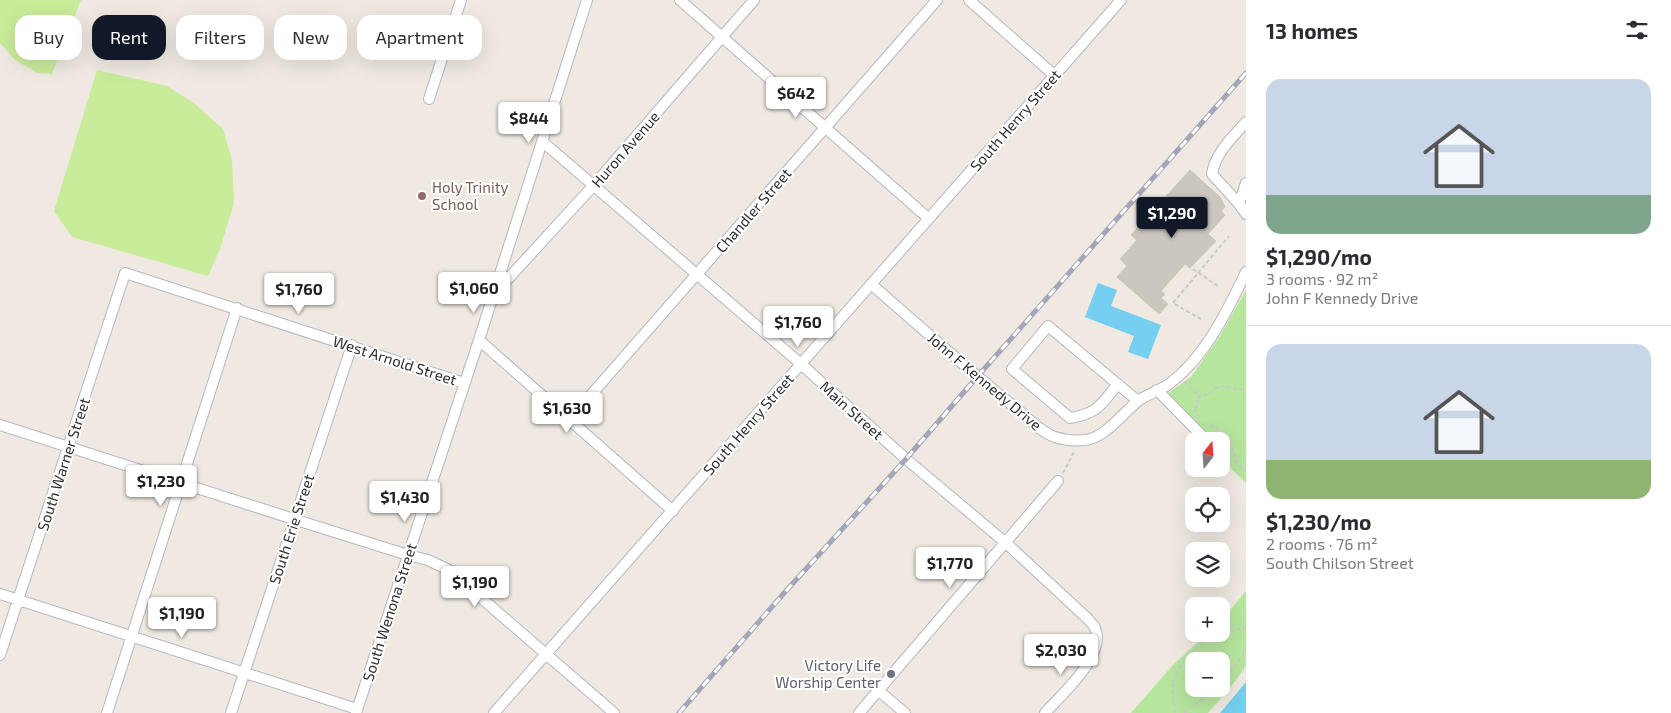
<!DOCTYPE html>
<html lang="en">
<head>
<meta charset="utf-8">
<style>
  :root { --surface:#fff; --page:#f7f7f7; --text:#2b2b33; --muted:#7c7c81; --line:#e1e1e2; --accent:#111827 }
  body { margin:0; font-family:"Exo 2",sans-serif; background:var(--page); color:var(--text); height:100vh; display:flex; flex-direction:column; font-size:19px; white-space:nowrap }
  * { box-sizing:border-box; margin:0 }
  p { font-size:16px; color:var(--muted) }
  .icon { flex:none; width:28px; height:28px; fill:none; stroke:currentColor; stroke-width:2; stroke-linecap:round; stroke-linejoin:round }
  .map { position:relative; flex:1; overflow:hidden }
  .side { display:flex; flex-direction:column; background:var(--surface); width:425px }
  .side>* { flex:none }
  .banner { position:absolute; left:15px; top:15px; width:475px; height:45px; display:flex; gap:10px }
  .needle { width:32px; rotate:17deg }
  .controls { position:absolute; left:1185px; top:432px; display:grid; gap:10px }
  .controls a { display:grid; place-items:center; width:45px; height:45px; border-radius:10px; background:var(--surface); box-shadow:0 5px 20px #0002; font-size:25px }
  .price { position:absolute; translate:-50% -42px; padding:0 11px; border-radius:5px; background:#fff; color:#222; font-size:16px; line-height:32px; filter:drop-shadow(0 1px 2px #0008) }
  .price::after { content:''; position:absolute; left:50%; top:30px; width:15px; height:11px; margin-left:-8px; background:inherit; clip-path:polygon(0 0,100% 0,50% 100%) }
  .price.active { background:var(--accent); color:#fff }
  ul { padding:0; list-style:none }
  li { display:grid; align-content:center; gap:10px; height:265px; padding:0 20px }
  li+li { border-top:1px solid var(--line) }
  li span { display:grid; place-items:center; height:155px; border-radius:15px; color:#555 }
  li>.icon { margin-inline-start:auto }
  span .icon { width:90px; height:90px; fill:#fffc; stroke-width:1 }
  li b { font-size:21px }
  h2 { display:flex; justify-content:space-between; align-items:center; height:60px; padding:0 20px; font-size:21px }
  .pill { padding:0 18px; border-radius:15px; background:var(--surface); box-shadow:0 5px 20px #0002; font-size:18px; line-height:45px }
  .pill.active { background:var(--accent); color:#fff }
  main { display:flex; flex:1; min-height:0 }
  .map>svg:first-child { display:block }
  .green { fill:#b6e59e; fill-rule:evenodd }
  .pitch { fill:#c9ec9a }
  .water { fill:#75cff0 }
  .building { fill:#cbc7bf; stroke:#cbc5ba }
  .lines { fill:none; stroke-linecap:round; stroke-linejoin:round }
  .minor-casing { stroke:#b4b7c1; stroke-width:12 }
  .path { stroke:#c9c9c9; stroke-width:2; stroke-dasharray:4 2.5; stroke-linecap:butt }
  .minor { stroke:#fff; stroke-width:10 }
  .rail-casing { stroke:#a3a6b8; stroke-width:5 }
  .rail { stroke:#fff; stroke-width:3; stroke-dasharray:9; stroke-linecap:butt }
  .education-dot { fill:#8d6e63; stroke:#fff; stroke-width:2 }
  .worship-dot { fill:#6b7280; stroke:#fff; stroke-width:2 }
  .labels { text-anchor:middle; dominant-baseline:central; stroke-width:4; stroke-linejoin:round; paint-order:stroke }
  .street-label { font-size:15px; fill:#2e2e2e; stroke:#fff }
  .education-label { font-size:15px; fill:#785e54; stroke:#fff; text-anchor:start }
  .worship-label { font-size:15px; fill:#5b616d; stroke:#fff; text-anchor:end }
</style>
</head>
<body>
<main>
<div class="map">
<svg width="1246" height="713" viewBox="0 0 1246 713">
  <rect width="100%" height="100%" fill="#efe9e1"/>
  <path class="green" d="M 1246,290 L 1246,483 L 1221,459 L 1221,441 L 1204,441 L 1160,399 L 1191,377 L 1220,336 Z
    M 1246,591 L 1246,666 L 1233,684 L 1208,713 L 1131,713 L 1173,665 L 1207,634 L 1221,634 L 1221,621 ZM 1194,661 L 1221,661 L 1221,689 L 1194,689 Z"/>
  <path class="pitch" d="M 0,0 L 81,0 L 52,74 L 37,73 L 14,59 L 0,43 Z
    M 97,70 L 167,86 L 195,104 L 223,129 L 232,160 L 234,203 L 220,249 L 208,276 L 72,237 L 54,211 Z"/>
  <path class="water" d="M 1098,283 L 1117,290 L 1111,306 L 1161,325 L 1148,359 L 1128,352 L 1134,336 L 1085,317 Z
    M 1246,682 L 1246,713 L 1220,713 Z"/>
  <path class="building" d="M 1190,170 L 1220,197 L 1225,207 L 1221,211 L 1225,215 L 1208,234 L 1216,241 L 1190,268 L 1185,264 L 1161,291 L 1165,294 L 1161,298 L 1168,304 L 1159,314 L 1117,277 L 1127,266 L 1120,259 L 1137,240 L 1131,235 Z"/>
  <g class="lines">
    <defs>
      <path id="minor" d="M 680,0 L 928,218
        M 969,0 L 1054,75
        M 429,99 L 461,0
        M 543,142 L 801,364 L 906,459 L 1006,543 L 1088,619 C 1090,622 1094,625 1095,628 C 1107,655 1061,695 1045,713
        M 1246,183 L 1239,204 L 1246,214
        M 1239,204 L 1212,174 C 1215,153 1233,137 1246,122
        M 871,284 C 918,325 964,366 1012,405 C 1024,414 1041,433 1055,437 C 1064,440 1075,441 1085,440 C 1105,438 1124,412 1139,400 C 1149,394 1160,390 1169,384 C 1205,357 1227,312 1246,272
        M 495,293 L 594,185 L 754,0
        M 479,340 L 673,511
        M 1118,384 C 1100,405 1099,413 1070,418 L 1012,369 L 1048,326 L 1138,401
        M 1157,390 L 1207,441
        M 569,420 L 937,0
        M 0,425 L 306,523 L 408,555 L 428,560 L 449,570 L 614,713
        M 1221,456 L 1224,458
        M 0,594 L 357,709
        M 0,655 L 125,273 L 464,383
        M 879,691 L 905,713
        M 107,713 L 237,308
        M 231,713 L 352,345
        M 356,713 L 479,340 L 587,0
        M 494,713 L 1121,0
        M 859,713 L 1058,481"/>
    </defs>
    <use href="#minor" class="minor-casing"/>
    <path class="path" d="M 1193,269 L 1218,286
      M 1201,319 L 1173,303 L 1229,236
      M 1185,382 L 1199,396
      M 1195,408 L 1199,405 L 1197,398 L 1202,395 L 1207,395 L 1218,387 L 1224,386 L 1246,391
      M 1194,409 L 1201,420
      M 1204,423 L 1223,431 L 1231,444 L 1237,464 L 1246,472
      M 1063,473 L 1075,450
      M 1221,682 L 1242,657 L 1246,649
      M 1175,713 C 1174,704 1172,695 1173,685 C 1176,666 1194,646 1212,638 C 1223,633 1235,631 1246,627
      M 1184,713 L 1215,689"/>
    <use href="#minor" class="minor"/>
    <defs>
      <path id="rail" d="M 679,713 L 785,592 L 906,459 L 977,377 L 1246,73"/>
    </defs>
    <use href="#rail" class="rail-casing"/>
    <use href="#rail" class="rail"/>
  </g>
  <circle class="education-dot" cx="422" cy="196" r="5"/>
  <circle class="worship-dot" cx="891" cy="674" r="5"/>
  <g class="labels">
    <g class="street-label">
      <text transform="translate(1015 120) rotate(-49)">South Henry Street</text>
      <text transform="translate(625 149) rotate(-49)">Huron Avenue</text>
      <text transform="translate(753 210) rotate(-49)">Chandler Street</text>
      <text transform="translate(395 360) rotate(18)">West Arnold Street</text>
      <text transform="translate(985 381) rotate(40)">John F Kennedy Drive</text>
      <text transform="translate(852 410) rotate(42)">Main Street</text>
      <text transform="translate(748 424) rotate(-49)">South Henry Street</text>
      <text transform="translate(63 464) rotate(-72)">South Warner Street</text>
      <text transform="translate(291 529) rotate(-72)">South Erie Street</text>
      <text transform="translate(389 612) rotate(-72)">South Wenona Street</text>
    </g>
    <g class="education-label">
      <text x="432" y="187">Holy Trinity<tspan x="432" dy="17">School</tspan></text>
    </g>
    <g class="worship-label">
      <text x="881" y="665">Victory Life<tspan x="881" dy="17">Worship Center</tspan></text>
    </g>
  </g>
</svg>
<div class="controls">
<a><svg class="needle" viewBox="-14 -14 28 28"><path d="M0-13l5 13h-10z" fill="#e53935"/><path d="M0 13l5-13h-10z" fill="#7c7c81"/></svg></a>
<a><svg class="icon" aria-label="locate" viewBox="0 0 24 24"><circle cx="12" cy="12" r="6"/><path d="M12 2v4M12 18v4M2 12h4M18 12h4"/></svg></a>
<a><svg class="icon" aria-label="layers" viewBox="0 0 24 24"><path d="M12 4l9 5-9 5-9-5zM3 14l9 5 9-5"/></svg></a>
<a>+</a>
<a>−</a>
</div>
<b class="price" style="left:796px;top:119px">$642</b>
<b class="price" style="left:529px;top:144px">$844</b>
<b class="price active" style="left:1172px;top:239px">$1,290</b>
<b class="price" style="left:474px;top:314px">$1,060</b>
<b class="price" style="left:299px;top:315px">$1,760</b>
<b class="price" style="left:798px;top:348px">$1,760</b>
<b class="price" style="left:567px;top:434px">$1,630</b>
<b class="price" style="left:161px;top:507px">$1,230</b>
<b class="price" style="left:405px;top:523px">$1,430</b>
<b class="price" style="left:950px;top:589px">$1,770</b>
<b class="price" style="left:475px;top:608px">$1,190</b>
<b class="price" style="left:182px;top:639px">$1,190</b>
<b class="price" style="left:1061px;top:676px">$2,030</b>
<div class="banner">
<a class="pill">Buy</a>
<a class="pill active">Rent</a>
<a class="pill">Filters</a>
<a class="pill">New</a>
<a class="pill">Apartment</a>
</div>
</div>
<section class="side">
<h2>13 homes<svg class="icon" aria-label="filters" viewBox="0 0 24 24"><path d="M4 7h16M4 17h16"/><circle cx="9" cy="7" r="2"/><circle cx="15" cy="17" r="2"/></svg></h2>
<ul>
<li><span style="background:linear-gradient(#c9d6e8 75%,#7fa58c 0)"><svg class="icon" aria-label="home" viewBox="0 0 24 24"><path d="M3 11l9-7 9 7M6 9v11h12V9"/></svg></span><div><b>$1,290/mo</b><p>3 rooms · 92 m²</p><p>John F Kennedy Drive</p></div></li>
<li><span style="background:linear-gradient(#c9d6e8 75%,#8fb573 0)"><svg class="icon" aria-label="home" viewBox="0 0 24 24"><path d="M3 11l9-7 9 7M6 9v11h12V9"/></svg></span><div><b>$1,230/mo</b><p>2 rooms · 76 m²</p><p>South Chilson Street</p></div></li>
</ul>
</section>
</main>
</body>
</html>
